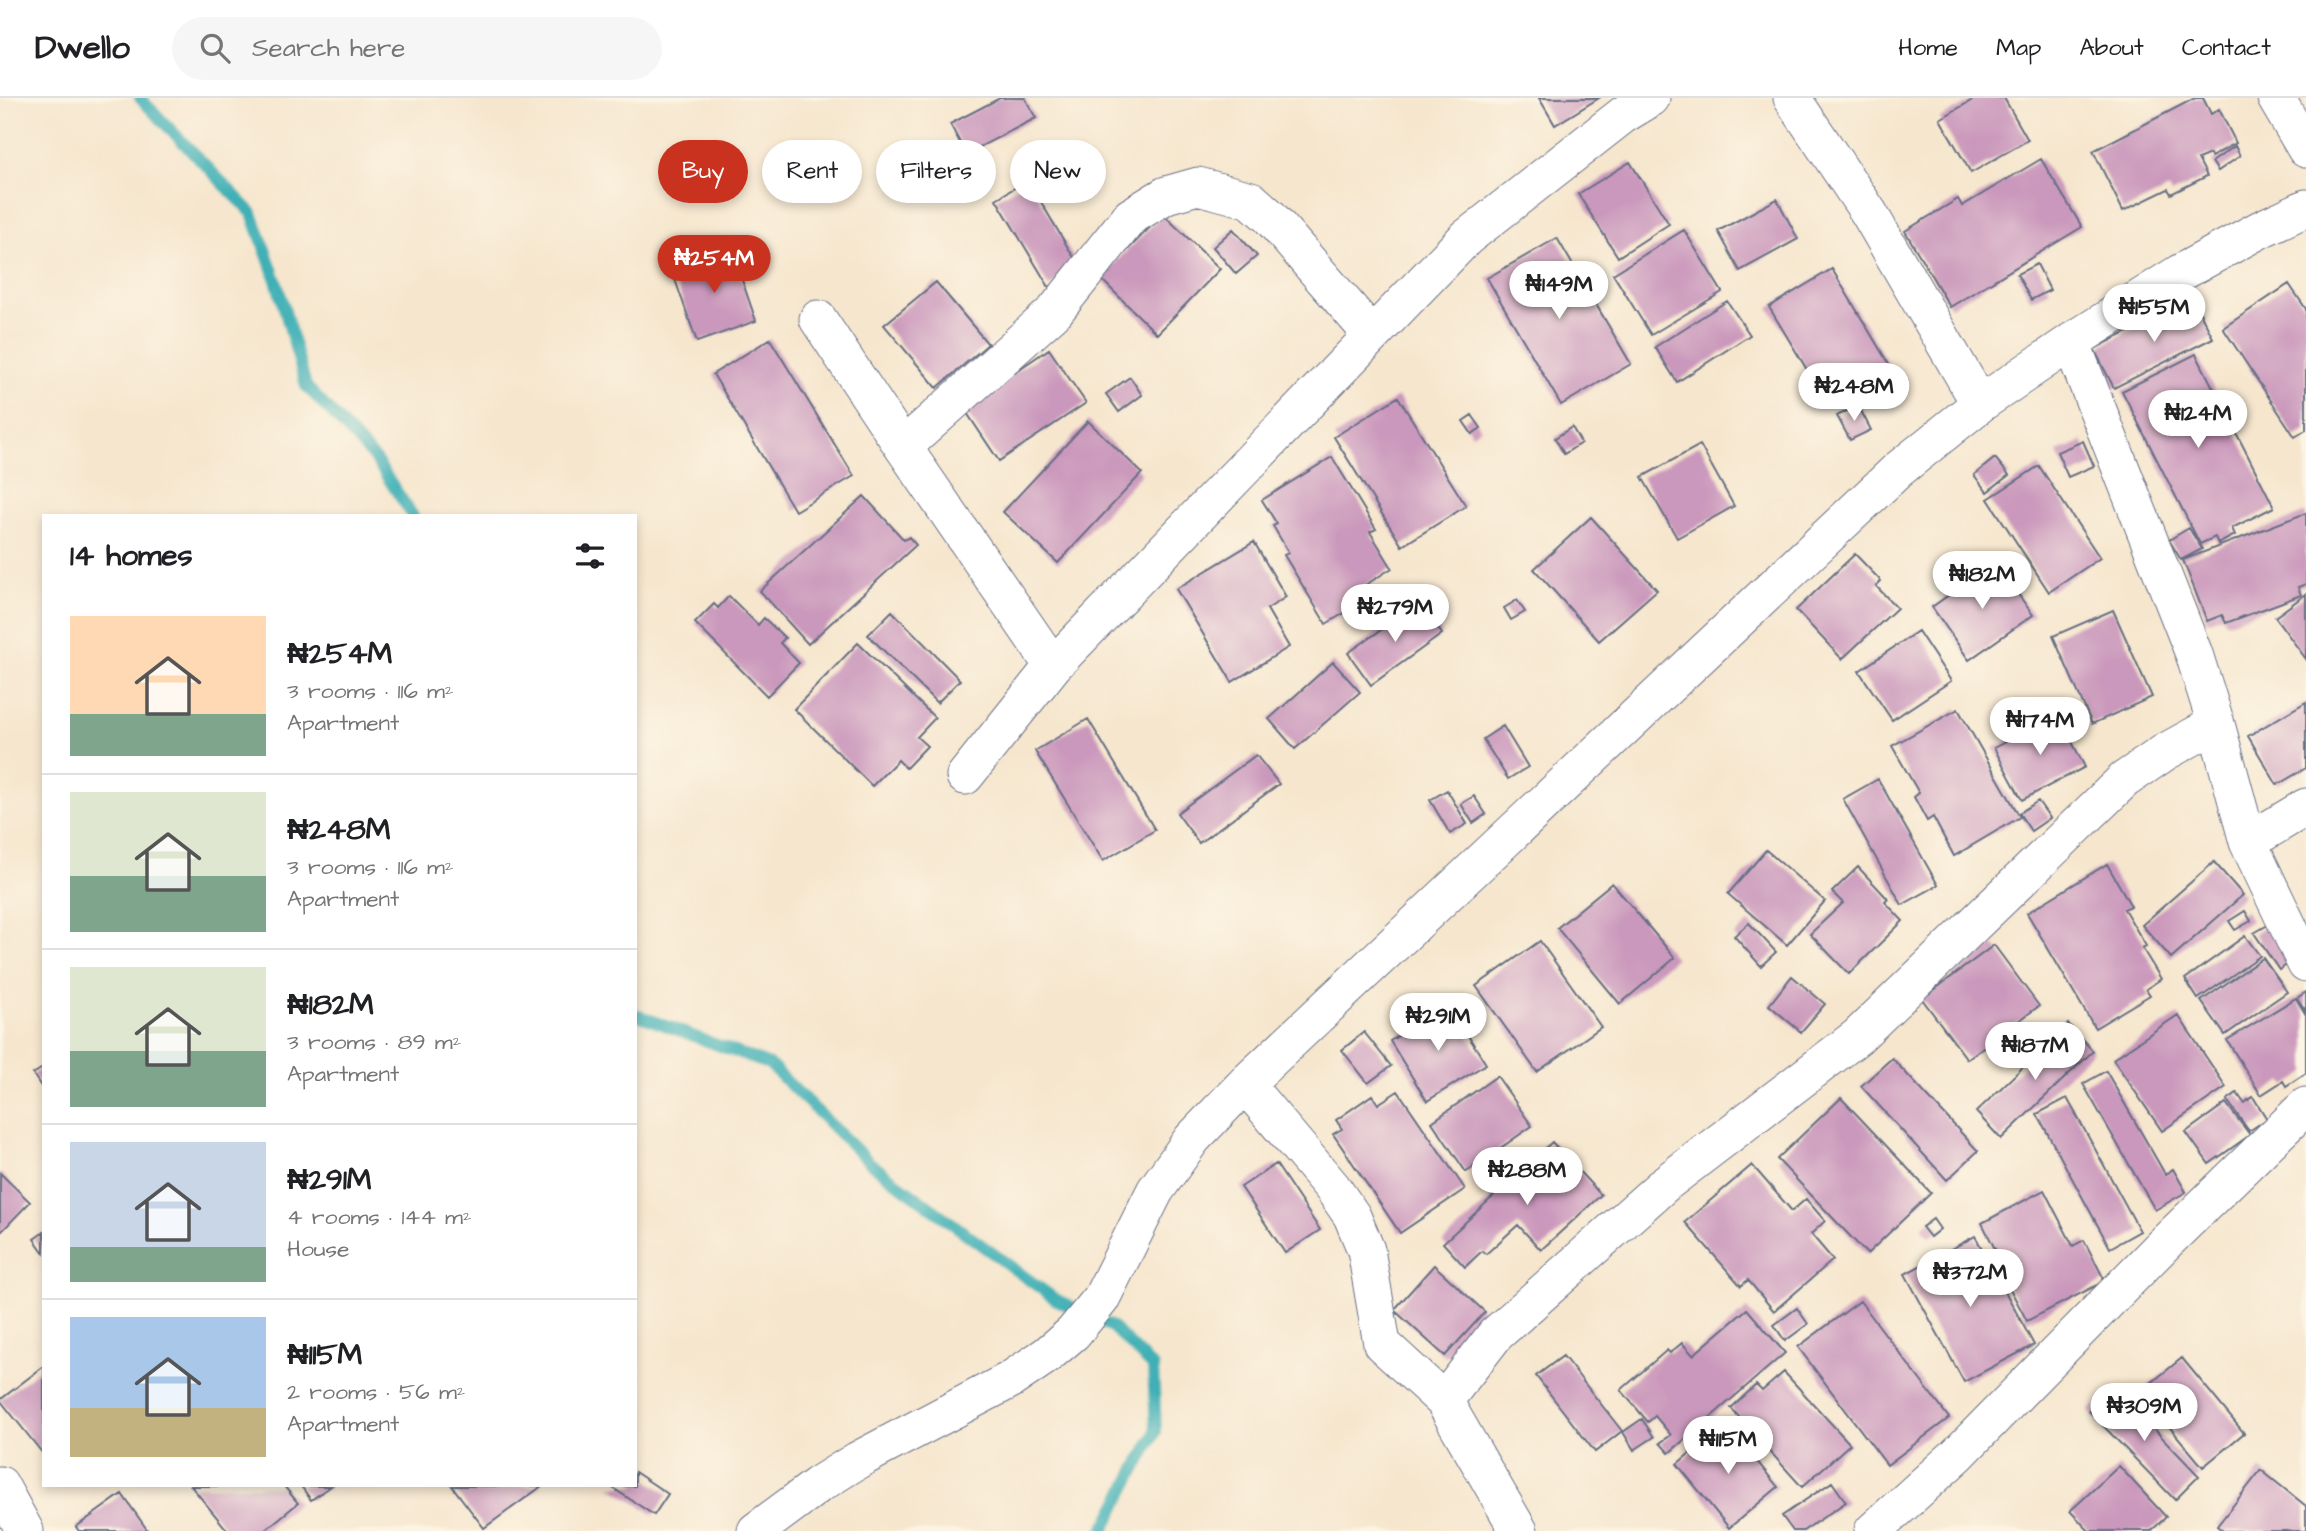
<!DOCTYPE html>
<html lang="en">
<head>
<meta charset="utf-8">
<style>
  :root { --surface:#fff; --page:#f6f6f6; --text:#202124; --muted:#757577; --line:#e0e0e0; --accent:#c8321e }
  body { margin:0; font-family:"Architects Daughter",sans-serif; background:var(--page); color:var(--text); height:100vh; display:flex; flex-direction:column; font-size:26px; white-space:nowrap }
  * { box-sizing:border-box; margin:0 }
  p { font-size:23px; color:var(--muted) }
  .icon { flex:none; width:38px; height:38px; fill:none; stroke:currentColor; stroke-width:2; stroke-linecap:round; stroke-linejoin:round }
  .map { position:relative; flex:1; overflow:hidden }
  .sheet { position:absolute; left:42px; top:416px; width:595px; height:973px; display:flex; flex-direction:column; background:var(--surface); border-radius:0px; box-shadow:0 4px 10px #0003 }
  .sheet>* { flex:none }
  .guide { position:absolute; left:658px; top:42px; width:665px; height:63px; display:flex; gap:14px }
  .price { position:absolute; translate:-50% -60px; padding:0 16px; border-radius:24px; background:#fff; color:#222; font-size:23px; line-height:46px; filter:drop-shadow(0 2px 4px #0008) }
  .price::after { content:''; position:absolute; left:50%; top:42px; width:21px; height:16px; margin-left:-10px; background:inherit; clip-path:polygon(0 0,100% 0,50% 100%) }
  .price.current { background:var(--accent); color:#fff }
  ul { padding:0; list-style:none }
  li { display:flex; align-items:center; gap:21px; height:175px; padding:0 28px }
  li+li { border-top:2px solid var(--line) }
  li span { display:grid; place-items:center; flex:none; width:196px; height:140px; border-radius:0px; color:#555 }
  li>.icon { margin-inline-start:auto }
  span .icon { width:84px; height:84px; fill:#fffc; stroke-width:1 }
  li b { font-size:30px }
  h2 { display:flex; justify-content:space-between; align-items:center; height:84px; padding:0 28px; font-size:30px }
  .tag { padding:0 24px; border-radius:32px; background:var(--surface); box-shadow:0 4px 10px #0003; font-size:24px; line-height:63px }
  .tag.current { background:var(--accent); color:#fff }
  header { display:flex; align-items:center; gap:42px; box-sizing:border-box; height:98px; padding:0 35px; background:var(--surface); border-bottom:2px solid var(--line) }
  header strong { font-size:33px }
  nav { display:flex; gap:38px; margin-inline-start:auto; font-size:24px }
  .search { width:490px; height:63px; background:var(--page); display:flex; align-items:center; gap:18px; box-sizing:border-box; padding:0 24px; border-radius:38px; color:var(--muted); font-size:26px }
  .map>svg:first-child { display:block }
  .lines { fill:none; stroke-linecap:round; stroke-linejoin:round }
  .stream { stroke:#3fb0b6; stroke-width:12 }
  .building { fill:#ca98bc }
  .minor-casing { stroke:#686f85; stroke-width:39 }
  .minor { stroke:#fff; stroke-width:37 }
</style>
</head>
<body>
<header>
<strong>Dwello</strong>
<div class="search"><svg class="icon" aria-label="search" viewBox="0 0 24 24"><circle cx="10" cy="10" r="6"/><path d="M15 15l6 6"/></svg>Search here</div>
<nav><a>Home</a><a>Map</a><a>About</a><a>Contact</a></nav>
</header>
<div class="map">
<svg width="2306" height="1433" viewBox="0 0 2306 1433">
  <rect width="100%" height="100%" fill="#fcf5e5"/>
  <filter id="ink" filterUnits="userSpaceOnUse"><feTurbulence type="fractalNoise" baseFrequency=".0143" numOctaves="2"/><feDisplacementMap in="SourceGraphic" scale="14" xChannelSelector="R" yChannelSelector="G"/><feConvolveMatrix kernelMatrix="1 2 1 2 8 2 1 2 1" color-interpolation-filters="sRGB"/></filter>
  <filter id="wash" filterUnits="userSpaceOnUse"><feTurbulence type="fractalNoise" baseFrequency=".00686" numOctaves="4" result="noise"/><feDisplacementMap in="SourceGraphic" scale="28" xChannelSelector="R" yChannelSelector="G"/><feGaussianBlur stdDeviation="1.57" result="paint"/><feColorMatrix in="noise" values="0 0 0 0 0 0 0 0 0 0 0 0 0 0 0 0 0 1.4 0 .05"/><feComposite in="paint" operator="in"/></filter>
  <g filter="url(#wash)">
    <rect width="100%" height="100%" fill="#f6e6ce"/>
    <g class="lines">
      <path class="stream" d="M 140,0 L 252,115 L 277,185 L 306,288 L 375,361 L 413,418
        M 635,916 L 770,967 L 870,1065 L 1055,1201 L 1112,1229 L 1153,1269 L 1156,1333 L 1103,1433"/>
    </g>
    <g id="blocks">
      <path class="building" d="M 1000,0 L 1025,0 L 1036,20 L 966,56 L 950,26 Z
        M 1539,0 L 1599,0 L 1555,27 Z
        M 1976,0 L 2004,0 L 2028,42 L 1971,75 L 1940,21 Z
        M 2195,0 L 2203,0 L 2211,16 L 2219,11 L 2236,45 L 2211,59 L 2210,56 L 2198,61 L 2207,78 L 2171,96 L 2168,91 L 2123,113 L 2093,53 Z
        M 2235,48 L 2240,58 L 2218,73 L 2212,64 Z
        M 2041,61 L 2082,129 L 1950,209 L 1905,133 L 1958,101 L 1962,108 Z
        M 1630,64 L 1669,126 L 1618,159 L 1578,96 Z
        M 1028,82 L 1080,170 L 1049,189 L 996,101 Z
        M 1777,101 L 1798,141 L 1740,173 L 1718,133 Z
        M 1163,116 L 1220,171 L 1157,236 L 1100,180 Z
        M 1233,131 L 1257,158 L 1236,176 L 1213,149 Z
        M 1684,132 L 1722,194 L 1651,237 L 1613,176 Z
        M 1557,140 L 1631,266 L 1561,307 L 1487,180 Z
        M 731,150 L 756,223 L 697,244 L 671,170 Z
        M 2037,166 L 2050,192 L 2031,202 L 2017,176 Z
        M 1832,171 L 1891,270 L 1829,308 L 1769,209 Z
        M 936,184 L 988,246 L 937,290 L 884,227 Z
        M 2289,186 L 2306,211 L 2306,332 L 2295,339 L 2223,230 Z
        M 2193,201 L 2213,240 L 2114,290 L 2094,251 Z
        M 1727,203 L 1750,237 L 1677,284 L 1655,249 Z
        M 770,241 L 854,378 L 795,413 L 713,276 Z
        M 1049,251 L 1086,305 L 999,363 L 963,309 Z
        M 2196,256 L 2274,409 L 2232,430 L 2235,437 L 2218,446 L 2215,439 L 2200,446 L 2122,293 Z
        M 1130,279 L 1142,297 L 1119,314 L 1106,296 Z
        M 1398,299 L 1466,408 L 1402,448 L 1334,339 Z
        M 1858,307 L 1871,332 L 1850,342 L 1837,318 Z
        M 1472,317 L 1481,330 L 1472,336 L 1463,323 Z
        M 1088,323 L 1142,375 L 1058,465 L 1003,414 Z
        M 1572,329 L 1581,345 L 1564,356 L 1555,340 Z
        M 2083,343 L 2094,368 L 2068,379 L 2057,354 Z
        M 1700,347 L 1734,408 L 1677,440 L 1642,379 Z
        M 1332,359 L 1376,431 L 1370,434 L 1392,470 L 1364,488 L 1368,494 L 1348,506 L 1351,511 L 1326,526 L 1284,457 L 1289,455 L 1273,428 L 1277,426 L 1262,402 Z
        M 1995,360 L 2009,377 L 1987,394 L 1974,377 Z
        M 2039,368 L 2100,460 L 2049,494 L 1988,401 Z
        M 864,398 L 904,442 L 909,439 L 916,447 L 808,546 L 760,493 Z
        M 2306,415 L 2306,486 L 2298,489 L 2301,497 L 2226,525 L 2222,517 L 2207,523 L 2183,462 Z
        M 1591,419 L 1657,492 L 1599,543 L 1534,471 Z
        M 2189,430 L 2202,451 L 2181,462 L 2169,442 Z
        M 1254,444 L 1286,499 L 1267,511 L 1289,549 L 1232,584 L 1176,491 Z
        M 1855,456 L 1881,483 L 1876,488 L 1897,510 L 1842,561 L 1796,512 Z
        M 1995,464 L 2033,517 L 1969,562 L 1932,509 Z
        M 2306,496 L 2306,561 L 2275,519 Z
        M 729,498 L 758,527 L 764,520 L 785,540 L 780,545 L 799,565 L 767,598 L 695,525 L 714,506 L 718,510 Z
        M 1517,502 L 1525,514 L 1511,522 L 1504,510 Z
        M 1420,505 L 1442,536 L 1371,587 L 1348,555 Z
        M 2113,512 L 2152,599 L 2092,626 L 2053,538 Z
        M 892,513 L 960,582 L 937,605 L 868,537 Z
        M 1918,533 L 1951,583 L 1892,622 L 1859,573 Z
        M 858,545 L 935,620 L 917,639 L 927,648 L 906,670 L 898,662 L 872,688 L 794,611 Z
        M 1333,564 L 1360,594 L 1295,651 L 1269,621 Z
        M 2306,604 L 2306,670 L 2277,687 L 2248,638 Z
        M 1958,611 L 2020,719 L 1954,758 L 1933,719 L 1927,723 L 1914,699 L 1919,695 L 1892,648 Z
        M 2058,617 L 2085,669 L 2022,702 L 1994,650 Z
        M 1088,621 L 1155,732 L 1103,763 L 1035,653 Z
        M 1503,628 L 1528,669 L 1508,681 L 1483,641 Z
        M 1256,657 L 1279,686 L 1199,745 L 1177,715 Z
        M 1878,681 L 1938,787 L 1902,807 L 1843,701 Z
        M 1447,692 L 1467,726 L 1450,736 L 1430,702 Z
        M 1474,698 L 1486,716 L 1473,725 L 1461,706 Z
        M 2038,703 L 2050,720 L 2031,733 L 2019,715 Z
        M 1766,752 L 1825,803 L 1787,847 L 1728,796 Z
        M 2214,764 L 2243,797 L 2171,860 L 2142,827 Z
        M 2107,766 L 2131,808 L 2124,811 L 2146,848 L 2142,850 L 2161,881 L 2146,891 L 2150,897 L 2095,930 L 2027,815 Z
        M 1858,769 L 1888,801 L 1885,804 L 1903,823 L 1849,876 L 1810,836 L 1843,805 L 1832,794 Z
        M 1612,785 L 1675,860 L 1620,906 L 1557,830 Z
        M 2245,813 L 2251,823 L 2235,832 L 2229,823 Z
        M 2273,824 L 2297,860 L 2279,872 L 2254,835 Z
        M 1749,825 L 1776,854 L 1761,868 L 1734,838 Z
        M 2245,838 L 2260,858 L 2198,901 L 2185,881 Z
        M 1540,843 L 1601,929 L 1537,974 L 1476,888 Z
        M 1994,847 L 2039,908 L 1967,961 L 1922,901 Z
        M 2263,860 L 2287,894 L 2225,937 L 2201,903 Z
        M 1792,878 L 1825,906 L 1801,934 L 1769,907 Z
        M 2306,894 L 2306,913 L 2297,900 Z
        M 2296,900 L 2306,917 L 2306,975 L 2286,988 L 2283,983 L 2261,997 L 2227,942 Z
        M 1448,906 L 1486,966 L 1427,1003 L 1390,943 Z
        M 2178,917 L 2226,989 L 2162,1033 L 2113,961 Z
        M 2068,926 L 2093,953 L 2001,1041 L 1976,1014 Z
        M 1364,934 L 1391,968 L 1368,985 L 1342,952 Z
        M 1892,960 L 1978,1053 L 1947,1082 L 1861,988 Z
        M 44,969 L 44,993 L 33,976 Z
        M 2106,973 L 2165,1076 L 2173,1071 L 2186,1094 L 2155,1112 L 2083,986 Z
        M 1497,978 L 1532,1028 L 1466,1074 L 1432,1024 Z
        M 1398,993 L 1465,1091 L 1400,1135 L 1333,1036 L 1342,1031 L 1336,1022 L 1372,997 L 1378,1006 Z
        M 2237,995 L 2244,1005 L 2253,999 L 2267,1021 L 2249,1033 L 2227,1002 Z
        M 1841,1000 L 1931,1095 L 1867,1156 L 1777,1061 Z
        M 2067,1000 L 2140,1133 L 2110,1150 L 2037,1016 Z
        M 2226,1005 L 2250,1037 L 2209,1066 L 2186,1034 Z
        M 1552,1044 L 1601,1097 L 1541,1152 L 1518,1127 L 1486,1156 L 1482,1153 L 1465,1169 L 1443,1145 Z
        M 1276,1066 L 1320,1132 L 1285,1155 L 1241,1089 Z
        M 1752,1067 L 1792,1113 L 1806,1101 L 1825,1123 L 1811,1136 L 1833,1162 L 1774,1213 L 1748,1182 L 1741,1188 L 1685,1124 Z
        M 0,1075 L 30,1104 L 0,1135 Z
        M 2044,1092 L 2073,1148 L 2084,1142 L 2105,1183 L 2027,1223 L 1991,1155 L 1996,1153 L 1982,1125 Z
        M 1933,1121 L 1940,1131 L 1930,1139 L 1922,1129 Z
        M 44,1134 L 44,1155 L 34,1141 Z
        M 1975,1138 L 2034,1247 L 1964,1284 L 1905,1176 Z
        M 1434,1167 L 1485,1214 L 1445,1258 L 1394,1212 Z
        M 1860,1203 L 1949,1320 L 1887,1367 L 1798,1249 Z
        M 1797,1210 L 1808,1226 L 1785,1243 L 1774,1227 Z
        M 1747,1211 L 1785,1255 L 1669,1355 L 1660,1345 L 1671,1337 L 1655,1318 L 1648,1324 L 1621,1292 L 1667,1252 L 1670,1255 L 1682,1245 L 1693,1257 Z
        M 1563,1258 L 1622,1333 L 1595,1354 L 1536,1278 Z
        M 2182,1260 L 2244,1335 L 2203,1369 L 2140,1294 Z
        M 44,1268 L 44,1357 L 0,1302 Z
        M 1784,1274 L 1850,1346 L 1802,1389 L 1731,1310 L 1756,1287 L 1762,1293 Z
        M 2114,1289 L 2199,1378 L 2175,1402 L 2089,1313 Z
        M 1642,1321 L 1654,1339 L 1634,1352 L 1623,1334 Z
        M 1726,1325 L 1778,1389 L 1729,1430 L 1677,1366 Z
        M 2119,1368 L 2166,1419 L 2151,1433 L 2089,1433 L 2070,1413 Z
        M 2261,1372 L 2306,1408 L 2306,1433 L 2223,1433 L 2217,1428 Z
        M 635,1374 L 668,1396 L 654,1417 L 610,1388 L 635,1388 Z
        M 1832,1384 L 1846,1404 L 1803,1433 L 1793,1433 L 1782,1418 Z
        M 191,1388 L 284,1388 L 298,1405 L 264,1433 L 228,1433 Z
        M 301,1388 L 331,1388 L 311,1402 Z
        M 452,1388 L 542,1388 L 484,1430 Z
        M 122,1396 L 148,1433 L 79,1433 L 76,1429 Z"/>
    </g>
  </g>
  <g filter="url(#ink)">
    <use href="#blocks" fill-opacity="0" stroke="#686f85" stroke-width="2"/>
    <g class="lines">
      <defs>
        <path id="minor" d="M 1792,0 L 1869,115 L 1980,306
          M 2276,0 L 2306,51
          M 818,221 L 903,349 L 1053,568
          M 2071,244 L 2194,556 L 2216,626 L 2248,744 L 2306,866
          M 903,349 L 1055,213 L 1130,119 L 1166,97 L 1198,88 L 1251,102 L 1270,119 L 1372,237
          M 965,678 L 1053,568 L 1466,140 L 1623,17 L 1651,0
          M 2248,744 L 2306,709
          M 1245,986 L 1332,1089 L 1352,1118 L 1366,1152 L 1382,1246 L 1444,1303 L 1519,1433
          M 1444,1303 L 1495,1237 L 1666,1085 L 1857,939 L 2124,682 L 2165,654 L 2216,626
          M 0,1387 L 25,1433
          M 756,1433 L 818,1387 L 858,1362 L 1010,1282 L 1047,1257 L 1073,1235 L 1101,1201 L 1155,1093 L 1192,1041 L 1245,986 L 1899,371 L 1980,306 L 2071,244 L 2180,175 L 2261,131 L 2306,110
          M 1873,1433 L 1957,1357 L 2164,1146 L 2306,1008"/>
      </defs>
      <use href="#minor" class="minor-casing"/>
      <use href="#minor" class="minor"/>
    </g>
  </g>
</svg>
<b class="price current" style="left:714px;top:197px">₦254M</b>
<b class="price" style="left:1559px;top:223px">₦149M</b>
<b class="price" style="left:2154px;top:246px">₦155M</b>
<b class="price" style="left:1854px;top:325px">₦248M</b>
<b class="price" style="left:2198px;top:352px">₦124M</b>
<b class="price" style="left:1982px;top:513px">₦182M</b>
<b class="price" style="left:1395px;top:546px">₦279M</b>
<b class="price" style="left:2040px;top:659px">₦174M</b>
<b class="price" style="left:1438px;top:955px">₦291M</b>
<b class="price" style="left:2035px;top:984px">₦187M</b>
<b class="price" style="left:1527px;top:1109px">₦288M</b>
<b class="price" style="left:1970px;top:1211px">₦372M</b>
<b class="price" style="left:2144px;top:1345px">₦309M</b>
<b class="price" style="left:1728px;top:1378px">₦115M</b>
<div class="guide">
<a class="tag current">Buy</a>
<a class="tag">Rent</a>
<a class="tag">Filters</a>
<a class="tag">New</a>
</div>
<section class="sheet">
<h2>14 homes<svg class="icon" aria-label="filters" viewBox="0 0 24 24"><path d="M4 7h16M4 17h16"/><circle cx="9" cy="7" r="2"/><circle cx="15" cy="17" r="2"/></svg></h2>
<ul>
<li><span style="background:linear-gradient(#ffd9b3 70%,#7fa58c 0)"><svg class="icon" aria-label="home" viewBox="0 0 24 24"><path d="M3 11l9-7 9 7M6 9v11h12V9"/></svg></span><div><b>₦254M</b><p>3 rooms · 116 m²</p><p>Apartment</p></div></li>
<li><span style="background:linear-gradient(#dfe7d0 60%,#7fa58c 0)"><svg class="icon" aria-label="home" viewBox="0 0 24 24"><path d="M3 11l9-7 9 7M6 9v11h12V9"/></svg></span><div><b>₦248M</b><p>3 rooms · 116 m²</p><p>Apartment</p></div></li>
<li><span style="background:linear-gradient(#dfe7d0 60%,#7fa58c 0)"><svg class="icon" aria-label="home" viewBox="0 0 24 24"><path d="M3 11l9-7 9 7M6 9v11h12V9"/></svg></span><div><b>₦182M</b><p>3 rooms · 89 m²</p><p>Apartment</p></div></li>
<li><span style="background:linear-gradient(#c9d6e8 75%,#7fa58c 0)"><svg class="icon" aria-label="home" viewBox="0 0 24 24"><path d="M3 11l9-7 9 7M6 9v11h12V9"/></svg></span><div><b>₦291M</b><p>4 rooms · 144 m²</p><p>House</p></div></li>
<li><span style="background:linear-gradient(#a9c7e8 65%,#c2b280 0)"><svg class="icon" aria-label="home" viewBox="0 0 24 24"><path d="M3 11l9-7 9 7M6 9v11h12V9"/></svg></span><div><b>₦115M</b><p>2 rooms · 56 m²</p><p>Apartment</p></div></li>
</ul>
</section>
</div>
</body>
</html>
